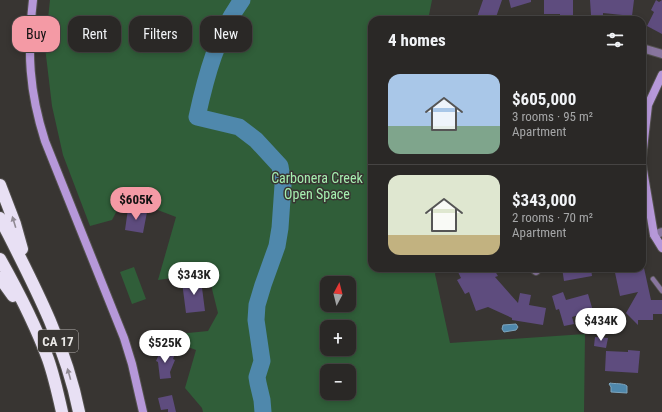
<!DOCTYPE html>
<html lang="en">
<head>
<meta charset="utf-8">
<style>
  :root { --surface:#2a2826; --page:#363432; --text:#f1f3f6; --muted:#a5a6a7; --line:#464443; --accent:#f49aa5 }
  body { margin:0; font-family:"Roboto Condensed",sans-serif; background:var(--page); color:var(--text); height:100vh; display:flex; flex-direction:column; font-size:15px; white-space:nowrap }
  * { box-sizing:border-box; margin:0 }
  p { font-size:13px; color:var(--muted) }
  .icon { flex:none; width:22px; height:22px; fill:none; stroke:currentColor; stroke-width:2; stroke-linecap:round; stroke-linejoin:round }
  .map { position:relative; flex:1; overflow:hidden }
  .details { position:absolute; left:368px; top:16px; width:278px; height:256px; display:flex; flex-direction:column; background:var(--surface); border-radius:12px; box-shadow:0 2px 6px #0003,0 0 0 1px var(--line) }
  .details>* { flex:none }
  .top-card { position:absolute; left:12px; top:16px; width:296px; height:36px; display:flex; gap:8px }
  .needle { width:26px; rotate:7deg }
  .fabs { position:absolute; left:320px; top:276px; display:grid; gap:8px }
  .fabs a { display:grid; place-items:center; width:36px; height:36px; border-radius:8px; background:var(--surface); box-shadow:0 2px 6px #0003,0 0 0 1px var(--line); font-size:20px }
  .price { position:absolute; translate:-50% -34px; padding:0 9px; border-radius:14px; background:#fff; color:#222; font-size:13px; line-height:26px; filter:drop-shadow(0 1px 2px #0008) }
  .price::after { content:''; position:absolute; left:50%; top:24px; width:12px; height:9px; margin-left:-6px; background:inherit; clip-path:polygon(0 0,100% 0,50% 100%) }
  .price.on { background:var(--accent); color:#111 }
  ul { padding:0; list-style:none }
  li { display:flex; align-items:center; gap:12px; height:100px; padding:0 20px }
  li+li { border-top:1px solid var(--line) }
  li span { display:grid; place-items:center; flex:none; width:112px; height:80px; border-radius:12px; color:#555 }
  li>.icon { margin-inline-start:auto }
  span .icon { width:48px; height:48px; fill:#fffc; stroke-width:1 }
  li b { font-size:17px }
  h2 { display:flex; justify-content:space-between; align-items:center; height:48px; padding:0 20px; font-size:17px }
  .chip { padding:0 14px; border-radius:12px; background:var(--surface); box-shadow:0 2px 6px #0003,0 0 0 1px var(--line); font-size:14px; line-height:36px }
  .chip.on { background:var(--accent); color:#111 }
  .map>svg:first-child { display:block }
  .green { fill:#305e39; fill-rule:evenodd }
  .water { fill:#4f88ac; stroke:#7ea5bd }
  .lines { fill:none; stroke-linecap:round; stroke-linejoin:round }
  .river { stroke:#4f88ac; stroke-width:17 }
  .building { fill:#5e4c7e }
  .lane-casing { stroke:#54524f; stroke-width:6 }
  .street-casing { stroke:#54524f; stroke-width:10 }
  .secondary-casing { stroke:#54524f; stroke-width:10 }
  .highway-casing { stroke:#54524f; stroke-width:14 }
  .lane { stroke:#88759e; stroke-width:4.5 }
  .street { stroke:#88759e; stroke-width:8 }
  .secondary { stroke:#b698d9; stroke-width:8 }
  .highway { stroke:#e8e0f4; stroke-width:12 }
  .oneway { fill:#908a93 }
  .labels { text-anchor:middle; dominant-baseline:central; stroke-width:3; stroke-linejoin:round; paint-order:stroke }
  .shield { fill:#383532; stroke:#b5b2b0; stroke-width:1 }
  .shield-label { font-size:13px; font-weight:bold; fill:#eae8e6 }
  .park-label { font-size:14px; fill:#a6efb0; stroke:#383532 }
</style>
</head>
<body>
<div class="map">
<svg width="662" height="412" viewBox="0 0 662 412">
  <rect width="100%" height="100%" fill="#383532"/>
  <path class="green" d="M 50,0 L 432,0 L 428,20 L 372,20 L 372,268 L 437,268 L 435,274 L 450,343 L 585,334 L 584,412 L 203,412 L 202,408 L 185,388 L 196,350 L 158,336 L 208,331 L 218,313 L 208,273 L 158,280 L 176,217 L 124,197 L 112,220 L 90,226 L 63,155 L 52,106 L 45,47 ZM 327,283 L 349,283 L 349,305 L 327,305 ZM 327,327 L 349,327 L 349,349 L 327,349 ZM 327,371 L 349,371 L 349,393 L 327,393 Z
    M 134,267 L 146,299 L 132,304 L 120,272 Z"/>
  <path class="water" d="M 516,324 L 518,327 L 516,330 L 504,332 L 502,329 L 503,325 Z
    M 610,383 C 614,384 624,383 627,386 L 627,393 L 611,392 L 611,387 L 609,384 Z"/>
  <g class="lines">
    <path class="river" d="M 242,0 C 217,34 206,76 197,117 L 239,127 L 256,140 L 280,166 L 283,185 L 280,228 L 277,246 L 263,285 L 257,305 L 256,320 L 262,361 L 257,377 L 258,383 L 262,400 L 263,412"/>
  </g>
  <path class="building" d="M 483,0 L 502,0 L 495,20 L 476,20 Z
    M 509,0 L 531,0 L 531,2 L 511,8 Z
    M 544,0 L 573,0 L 573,18 L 560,18 L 560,14 L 544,14 Z
    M 590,0 L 634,0 L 632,16 L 603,13 L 603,15 L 591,15 Z
    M 656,0 L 659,2 L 662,0 L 662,34 L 647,26 L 654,12 L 651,10 Z
    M 128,209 L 147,212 L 143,233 L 125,230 Z
    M 456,268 L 473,268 L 475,272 L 482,268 L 493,268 L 498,276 L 495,277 L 518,303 L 520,293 L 531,295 L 529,305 L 546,308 L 543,325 L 512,320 L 512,318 L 488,307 L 476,311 L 469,292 L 465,294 L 457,280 L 461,278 Z
    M 562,268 L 591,268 L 592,276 L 564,281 Z
    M 614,268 L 644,268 L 651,300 L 662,300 L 662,314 L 653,314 L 653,320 L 638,320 L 638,325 L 626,313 L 638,292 L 620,296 Z
    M 201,280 L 205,311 L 186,313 L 182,282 Z
    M 563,292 L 566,300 L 588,294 L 593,311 L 572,317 L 574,324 L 564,326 L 559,309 L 556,310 L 552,296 Z
    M 595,337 L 608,338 L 606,348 L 594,346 Z
    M 162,348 L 175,354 L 173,359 L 175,360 L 170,372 L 171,378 L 160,379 L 158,362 L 156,361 Z
    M 628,350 L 640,351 L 638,373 L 605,371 L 606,351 L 628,352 Z
    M 172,395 L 176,412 L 168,412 L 168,409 L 161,410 L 158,398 Z"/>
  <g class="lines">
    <defs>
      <path id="lane" d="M 653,279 L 662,291"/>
      <path id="street" d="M 642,48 L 662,54
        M 654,235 L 662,232
        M 533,268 L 536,271"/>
      <path id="secondary" d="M 33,0 C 27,52 29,91 45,141 L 124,338 L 132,364 L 143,412
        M 642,158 L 648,105 L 662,75
        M 642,164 L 654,235 L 662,248"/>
      <path id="highway" d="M 0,185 L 15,224 L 22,249
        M 0,218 C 32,281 65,342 79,412
        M 0,259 C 18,291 35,324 48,359 C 54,376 58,394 62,412
        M 0,278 L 13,296"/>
    </defs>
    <use href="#lane" class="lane-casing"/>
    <use href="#street" class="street-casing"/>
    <use href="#secondary" class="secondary-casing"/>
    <use href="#highway" class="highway-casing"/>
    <use href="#lane" class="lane"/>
    <use href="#street" class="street"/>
    <use href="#secondary" class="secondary"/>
    <use href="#highway" class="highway"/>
  </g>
  <defs><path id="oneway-solid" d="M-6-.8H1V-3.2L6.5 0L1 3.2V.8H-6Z"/></defs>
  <g class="oneway">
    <use href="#oneway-solid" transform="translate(14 222) rotate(-107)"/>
    <use href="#oneway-solid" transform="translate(69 374) rotate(-106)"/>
  </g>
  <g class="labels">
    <rect class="shield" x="38" y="330" width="40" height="22" rx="3"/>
    <g class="shield-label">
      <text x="58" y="341">CA 17</text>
    </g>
    <g class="park-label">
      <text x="317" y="178">Carbonera Creek<tspan x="317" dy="16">Open Space</tspan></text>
    </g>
  </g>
</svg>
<div class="fabs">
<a><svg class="needle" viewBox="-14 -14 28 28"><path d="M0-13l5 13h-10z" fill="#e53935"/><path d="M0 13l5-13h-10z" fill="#a5a6a7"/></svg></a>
<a>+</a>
<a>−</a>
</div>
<b class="price on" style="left:136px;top:221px">$605K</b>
<b class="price" style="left:194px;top:296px">$343K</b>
<b class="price" style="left:601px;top:342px">$434K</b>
<b class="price" style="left:165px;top:364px">$525K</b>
<div class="top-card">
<a class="chip on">Buy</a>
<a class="chip">Rent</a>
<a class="chip">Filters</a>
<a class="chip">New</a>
</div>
<section class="details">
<h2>4 homes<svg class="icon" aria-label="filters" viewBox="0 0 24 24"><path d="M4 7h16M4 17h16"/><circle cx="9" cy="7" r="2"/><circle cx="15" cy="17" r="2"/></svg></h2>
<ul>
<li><span style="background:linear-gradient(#a9c7e8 65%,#7fa58c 0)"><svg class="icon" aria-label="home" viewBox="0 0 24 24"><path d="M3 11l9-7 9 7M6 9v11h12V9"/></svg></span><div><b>$605,000</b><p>3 rooms · 95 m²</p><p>Apartment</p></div></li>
<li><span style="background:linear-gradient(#dfe7d0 75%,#c2b280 0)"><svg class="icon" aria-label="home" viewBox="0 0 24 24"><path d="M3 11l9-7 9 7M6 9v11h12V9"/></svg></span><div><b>$343,000</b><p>2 rooms · 70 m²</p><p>Apartment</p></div></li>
</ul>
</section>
</div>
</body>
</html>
